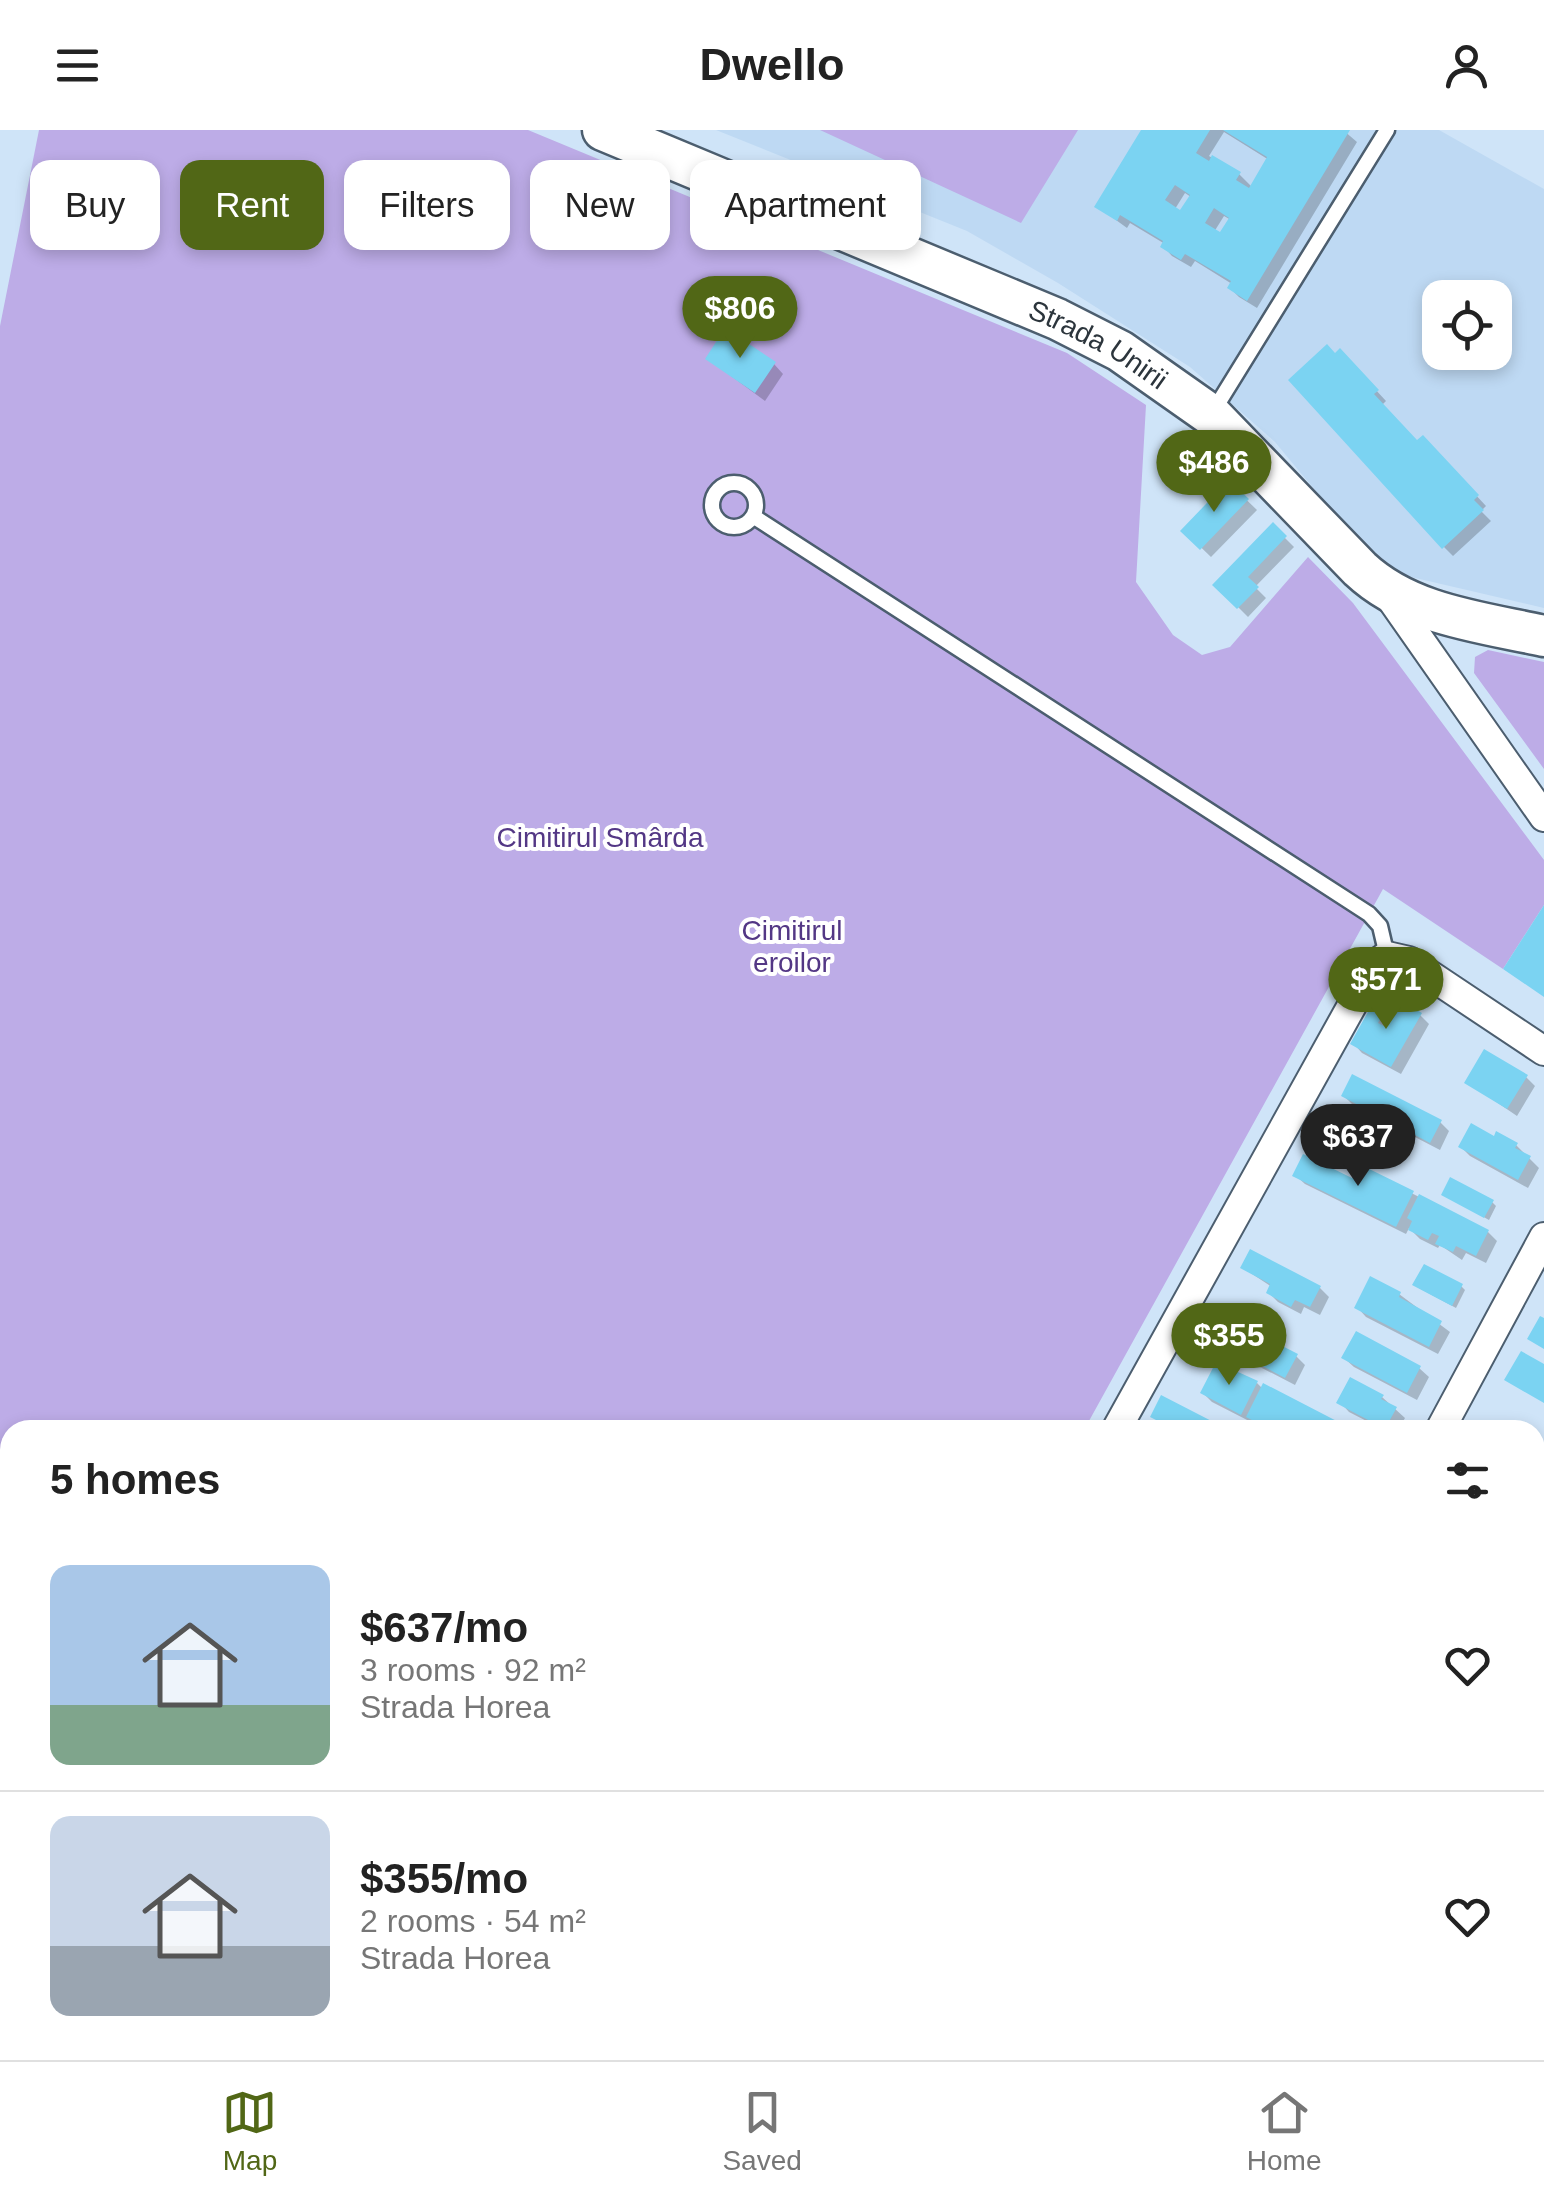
<!DOCTYPE html>
<html lang="en">
<head>
<meta charset="utf-8">
<style>
  :root { --surface:#fff; --page:#f6f6f6; --text:#222; --muted:#767676; --line:#e0e0e0; --accent:#516716 }
  body { margin:0; font-family:Helvetica,sans-serif; background:var(--page); color:var(--text); height:100vh; display:flex; flex-direction:column; font-size:38px; white-space:nowrap }
  * { box-sizing:border-box; margin:0 }
  p { font-size:32px; color:var(--muted) }
  .icon { flex:none; width:55px; height:55px; fill:none; stroke:currentColor; stroke-width:2; stroke-linecap:round; stroke-linejoin:round }
  .map { position:relative; flex:1; overflow:hidden }
  .sheet { position:absolute; left:0px; top:1290px; width:1545px; height:640px; display:flex; flex-direction:column; background:var(--surface); border-radius:30px 30px 0 0; box-shadow:0 5px 15px #0003 }
  .sheet>* { flex:none }
  .guide { position:absolute; left:30px; top:30px; width:1000px; height:90px; display:flex; gap:20px }
  .controls { position:absolute; left:1422px; top:150px; display:grid; gap:20px }
  .controls a { display:grid; place-items:center; width:90px; height:90px; border-radius:20px; background:var(--surface); box-shadow:0 5px 15px #0003; font-size:50px }
  .price { position:absolute; translate:-50% -85px; padding:0 22px; border-radius:35px; background:var(--accent); color:#fff; font-size:32px; line-height:65px; filter:drop-shadow(0 2px 5px #0008) }
  .price::after { content:''; position:absolute; left:50%; top:60px; width:30px; height:22px; margin-left:-15px; background:inherit; clip-path:polygon(0 0,100% 0,50% 100%) }
  .price.selected { background:#222; color:#fff }
  ul { padding:0; list-style:none }
  li { display:flex; align-items:center; gap:30px; height:250px; padding:0 50px }
  li+li { border-top:2px solid var(--line) }
  li span { display:grid; place-items:center; flex:none; width:280px; height:200px; border-radius:20px; color:#555 }
  li>.icon { margin-inline-start:auto }
  span .icon { width:120px; height:120px; fill:#fffc; stroke-width:1 }
  li b { font-size:42px }
  h2 { display:flex; justify-content:space-between; align-items:center; height:120px; padding:0 50px; font-size:42px }
  .tag { padding:0 35px; border-radius:20px; background:var(--surface); box-shadow:0 5px 15px #0003; font-size:35px; line-height:90px }
  .tag.selected { background:var(--accent); color:#fff }
  header { display:flex; justify-content:space-between; align-items:center; height:130px; padding:0 50px; background:var(--surface); font-size:45px; font-weight:800 }
  .tabs { display:flex; justify-content:space-around; align-items:center; height:140px; border-top:2px solid var(--line); background:var(--surface); font-size:28px; color:var(--muted) }
  .tabs a { display:grid; justify-items:center; gap:5px }
  .tabs .selected { color:var(--accent) }
  .map>svg:first-child { display:block }
  .built { fill:#bed9f3; fill-rule:evenodd }
  .green { fill:#bdace7 }
  .shadow { fill:#0003; fill-rule:evenodd }
  .building { fill:#7bd3f2; fill-rule:evenodd }
  .lines { fill:none; stroke-linecap:round; stroke-linejoin:round }
  .lane-casing { stroke:#4c5e6f; stroke-width:19 }
  .street-casing { stroke:#4c5e6f; stroke-width:32 }
  .secondary-casing { stroke:#4c5e6f; stroke-width:45 }
  .lane { stroke:#fff; stroke-width:14 }
  .street { stroke:#fff; stroke-width:28 }
  .secondary { stroke:#fff; stroke-width:40 }
  .labels { text-anchor:middle; dominant-baseline:central; stroke-width:8; stroke-linejoin:round; paint-order:stroke }
  .street-label { font-size:28px; fill:#2c353c; stroke:#fff }
  .park-label { font-size:28px; fill:#533785; stroke:#fff }
</style>
</head>
<body>
<header><svg class="icon" aria-label="menu" viewBox="0 0 24 24"><path d="M4 6h16M4 12h16M4 18h16"/></svg>Dwello<svg class="icon" aria-label="person" viewBox="0 0 24 24"><circle cx="12" cy="8" r="4"/><path d="M4 21q1-7 8-7t8 7"/></svg></header>
<div class="map">
<svg width="1544" height="1930" viewBox="0 0 1544 1930">
  <rect width="100%" height="100%" fill="#cfe4f8"/>
  <path class="built" d="M 716,0 L 1439,0 L 1544,59 L 1544,478 L 1381,440 L 1275,312 L 1190,237 L 1058,153 L 967,101 ZM 1440,168 L 1495,168 L 1495,222 L 1440,222 Z
    M 0,1488 L 10,1492 L 10,1920 L 344,1920 L 324,1930 L 0,1930 Z"/>
  <path class="green" d="M 39,0 L 528,0 L 1067,223 L 1146,275 L 1136,452 L 1173,505 L 1202,525 L 1230,517 L 1308,427 L 1353,473 L 1544,730 L 1544,775 L 1503,839 L 1383,759 L 1084,1300 L 10,1300 L 10,1492 L 0,1488 L 0,196 Z
    M 820,0 L 1078,0 L 1021,93 Z
    M 1488,520 L 1544,532 L 1544,639 L 1474,543 L 1475,527 Z"/>
  <path class="shadow" d="M 1144,0 L 1343,0 L 1357,12 L 1257,178 L 1239,167 L 1230,158 L 1232,154 L 1195,131 L 1191,137 L 1172,126 L 1163,116 L 1165,114 L 1130,93 L 1127,98 L 1098,77 ZM 1224,2 L 1269,30 L 1252,57 L 1239,44 L 1209,26 ZM 1185,63 L 1191,67 L 1181,83 L 1175,79 ZM 1224,86 L 1231,90 L 1221,106 L 1214,102 Z
    M 1340,221 L 1386,271 L 1382,275 L 1417,314 L 1423,308 L 1486,376 L 1481,381 L 1491,391 L 1453,426 L 1444,417 L 1335,226 Z
    M 708,229 L 774,234 L 783,244 L 765,271 Z
    M 1230,354 L 1257,380 L 1211,427 L 1184,401 Z
    M 1273,396 L 1294,417 L 1255,457 L 1266,468 L 1248,487 L 1216,455 Z
    M 1384,882 L 1391,889 L 1420,885 L 1429,894 L 1401,944 L 1362,923 L 1353,913 Z
    M 1526,947 L 1535,956 L 1517,986 L 1467,952 Z
    M 1344,966 L 1440,992 L 1449,1001 L 1440,1020 L 1353,975 Z
    M 1311,1004 L 1370,1004 L 1380,1014 L 1366,1040 L 1488,1102 L 1497,1111 L 1486,1133 L 1466,1123 L 1462,1130 L 1440,1115 L 1438,1118 L 1420,1109 L 1409,1098 L 1406,1104 L 1305,1054 L 1295,1045 L 1353,1052 L 1362,1035 L 1320,1013 Z
    M 1495,1009 L 1516,1015 L 1539,1038 L 1528,1058 L 1470,1026 L 1461,1017 Z
    M 1444,1065 L 1492,1072 L 1496,1076 L 1489,1090 Z
    M 1243,1138 L 1320,1158 L 1329,1167 L 1320,1185 L 1304,1177 L 1301,1184 L 1278,1172 L 1269,1163 L 1272,1157 Z
    M 1461,1156 L 1465,1160 L 1456,1178 L 1419,1158 Z
    M 1399,1164 L 1450,1202 L 1438,1224 L 1366,1187 L 1357,1177 Z
    M 1224,1214 L 1296,1226 L 1305,1235 L 1295,1255 L 1233,1223 Z
    M 1344,1228 L 1419,1238 L 1429,1247 L 1417,1270 L 1354,1237 Z
    M 1257,1253 L 1263,1259 L 1348,1300 L 1262,1300 L 1252,1290 L 1251,1292 L 1212,1272 L 1203,1263 Z
    M 1382,1267 L 1405,1288 L 1398,1300 L 1384,1300 L 1349,1282 L 1340,1272 Z
    M 1535,1348 L 1544,1356 L 1544,1366 L 1535,1382 Z
    M 1544,1645 L 1544,1662 L 1538,1657 Z
    M 1535,1750 L 1544,1755 L 1541,1784 L 1535,1781 Z
    M 586,1920 L 695,1920 L 699,1930 L 714,1920 L 723,1930 L 591,1930 Z
    M 806,1920 L 871,1920 L 866,1930 L 810,1930 L 804,1924 Z
    M 1450,1920 L 1469,1920 L 1465,1928 Z"/>
  <path class="building" d="M 1141,0 L 1210,0 L 1196,23 L 1209,31 L 1212,25 L 1241,42 L 1236,50 L 1249,58 L 1267,27 L 1223,0 L 1350,0 L 1247,171 L 1227,158 L 1231,151 L 1185,124 L 1181,130 L 1160,117 L 1163,111 L 1120,85 L 1117,91 L 1094,77 ZM 1175,55 L 1190,65 L 1180,80 L 1165,70 ZM 1214,78 L 1229,88 L 1220,102 L 1205,93 Z
    M 725,198 L 776,232 L 755,263 L 705,229 Z
    M 1327,214 L 1335,223 L 1340,218 L 1379,260 L 1374,264 L 1417,310 L 1423,305 L 1479,365 L 1474,370 L 1484,380 L 1442,419 L 1288,250 Z
    M 1229,350 L 1249,369 L 1200,420 L 1180,401 Z
    M 1273,392 L 1287,406 L 1248,447 L 1259,457 L 1237,479 L 1212,455 Z
    M 1544,775 L 1544,867 L 1503,839 Z
    M 1399,870 L 1422,883 L 1391,937 L 1350,914 L 1373,873 L 1385,880 L 1378,893 L 1384,896 Z
    M 1484,919 L 1528,945 L 1507,979 L 1464,953 Z
    M 1352,944 L 1442,990 L 1430,1013 L 1341,966 Z
    M 1322,976 L 1372,1002 L 1357,1030 L 1307,1004 Z
    M 1471,993 L 1494,1006 L 1496,1001 L 1518,1013 L 1515,1018 L 1531,1026 L 1518,1050 L 1458,1017 Z
    M 1303,1024 L 1352,1048 L 1359,1034 L 1414,1061 L 1396,1097 L 1292,1046 Z
    M 1450,1047 L 1494,1070 L 1484,1088 L 1441,1065 Z
    M 1419,1064 L 1489,1100 L 1476,1126 L 1456,1116 L 1453,1122 L 1435,1114 L 1439,1106 L 1432,1103 L 1428,1110 L 1408,1100 L 1412,1091 L 1407,1088 Z
    M 1250,1119 L 1321,1156 L 1310,1177 L 1295,1170 L 1291,1177 L 1266,1163 L 1270,1154 L 1240,1138 Z
    M 1424,1134 L 1463,1154 L 1452,1176 L 1412,1155 Z
    M 1370,1146 L 1401,1162 L 1399,1167 L 1442,1191 L 1429,1217 L 1354,1178 Z
    M 1540,1186 L 1544,1188 L 1544,1219 L 1527,1209 Z
    M 1233,1191 L 1298,1224 L 1285,1248 L 1221,1214 Z
    M 1356,1201 L 1421,1236 L 1407,1263 L 1341,1228 Z
    M 1521,1221 L 1544,1234 L 1544,1273 L 1504,1250 Z
    M 1216,1232 L 1258,1251 L 1241,1285 L 1200,1263 Z
    M 1350,1247 L 1384,1265 L 1381,1269 L 1397,1277 L 1385,1299 L 1336,1273 Z
    M 1263,1253 L 1354,1300 L 1271,1300 L 1246,1287 Z
    M 1161,1265 L 1229,1300 L 1176,1300 L 1150,1287 Z
    M 1544,1371 L 1544,1401 L 1535,1397 L 1535,1389 Z
    M 1535,1503 L 1544,1508 L 1544,1567 L 1535,1563 Z
    M 1535,1572 L 1544,1577 L 1544,1631 L 1535,1626 Z
    M 1535,1675 L 1544,1680 L 1544,1726 L 1535,1721 Z
    M 583,1920 L 650,1920 L 636,1926 L 638,1930 L 588,1930 Z
    M 670,1920 L 692,1920 L 695,1926 L 688,1930 L 659,1930 L 671,1923 Z
    M 709,1920 L 716,1920 L 723,1930 L 695,1930 Z
    M 803,1920 L 857,1920 L 852,1930 L 812,1930 L 801,1924 Z
    M 931,1920 L 944,1920 L 962,1929 L 964,1924 L 975,1930 L 926,1930 Z
    M 1148,1920 L 1260,1920 L 1255,1930 L 1143,1930 Z
    M 1321,1920 L 1337,1920 L 1347,1925 L 1344,1930 L 1316,1930 Z
    M 1370,1920 L 1437,1920 L 1456,1930 L 1390,1930 Z"/>
  <g class="lines">
    <defs>
      <path id="lane" d="M 1214,280 L 1387,0
        M712 375a22 22 0 1 1 44 0a22 22 0 1 1-44 0Z
        M 753,386 L 1369,784 L 1380,796 L 1387,826"/>
      <path id="street" d="M 1387,463 L 1544,687
        M 1116,1300 L 1375,834 L 1387,826 L 1409,831 L 1544,921
        M 1440,1300 L 1544,1107
        M 557,1920 L 563,1930
        M 397,1930 L 420,1920
        M 768,1930 L 773,1920
        M 1102,1930 L 1107,1920"/>
      <g id="secondary">
        <path id="s1" d="M 603,0 L 1057,189 L 1120,221 L 1211,285 L 1360,439 C 1409,485 1481,492 1544,506"/>
        <path d="M 1535,1891 L 1544,1875"/>
        <path d="M 1514,1930 L 1520,1920"/>
      </g>
    </defs>
    <use href="#lane" class="lane-casing"/>
    <use href="#street" class="street-casing"/>
    <use href="#secondary" class="secondary-casing"/>
    <use href="#lane" class="lane"/>
    <use href="#street" class="street"/>
    <use href="#secondary" class="secondary"/>
  </g>
  <g class="labels">
    <g class="street-label">
      <text stroke="none"><textPath href="#s1" startOffset="540">Strada Unirii</textPath></text>
    </g>
    <g class="park-label">
      <text x="600" y="707">Cimitirul Smârda</text>
      <text x="792" y="800">Cimitirul<tspan x="792" dy="32">eroilor</tspan></text>
    </g>
  </g>
</svg>
<div class="controls">
<a><svg class="icon" aria-label="locate" viewBox="0 0 24 24"><circle cx="12" cy="12" r="6"/><path d="M12 2v4M12 18v4M2 12h4M18 12h4"/></svg></a>
</div>
<b class="price" style="left:740px;top:231px">$806</b>
<b class="price" style="left:1214px;top:385px">$486</b>
<b class="price" style="left:1386px;top:902px">$571</b>
<b class="price selected" style="left:1358px;top:1059px">$637</b>
<b class="price" style="left:1229px;top:1258px">$355</b>
<div class="guide">
<a class="tag">Buy</a>
<a class="tag selected">Rent</a>
<a class="tag">Filters</a>
<a class="tag">New</a>
<a class="tag">Apartment</a>
</div>
<section class="sheet">
<h2>5 homes<svg class="icon" aria-label="filters" viewBox="0 0 24 24"><path d="M4 7h16M4 17h16"/><circle cx="9" cy="7" r="2"/><circle cx="15" cy="17" r="2"/></svg></h2>
<ul>
<li><span style="background:linear-gradient(#a9c7e8 70%,#7fa58c 0)"><svg class="icon" aria-label="home" viewBox="0 0 24 24"><path d="M3 11l9-7 9 7M6 9v11h12V9"/></svg></span><div><b>$637/mo</b><p>3 rooms · 92 m²</p><p>Strada Horea</p></div><svg class="icon" aria-label="heart" viewBox="0 0 24 24"><path d="M12 20l-8-8c-3-5 5-10 8-4 3-6 11-1 8 4z"/></svg></li>
<li><span style="background:linear-gradient(#c9d6e8 65%,#9aa5b1 0)"><svg class="icon" aria-label="home" viewBox="0 0 24 24"><path d="M3 11l9-7 9 7M6 9v11h12V9"/></svg></span><div><b>$355/mo</b><p>2 rooms · 54 m²</p><p>Strada Horea</p></div><svg class="icon" aria-label="heart" viewBox="0 0 24 24"><path d="M12 20l-8-8c-3-5 5-10 8-4 3-6 11-1 8 4z"/></svg></li>
</ul>
</section>
</div>
<nav class="tabs">
<a class="selected"><svg class="icon" aria-label="map" viewBox="0 0 24 24"><path d="M3 6l6-2 6 2 6-2v14l-6 2-6-2-6 2zM9 4v14M15 6v14"/></svg>Map</a>
<a><svg class="icon" aria-label="saved" viewBox="0 0 24 24"><path d="M7 4h10v16l-5-4-5 4z"/></svg>Saved</a>
<a><svg class="icon" aria-label="home" viewBox="0 0 24 24"><path d="M3 11l9-7 9 7M6 9v11h12V9"/></svg>Home</a>
</nav>
</body>
</html>
